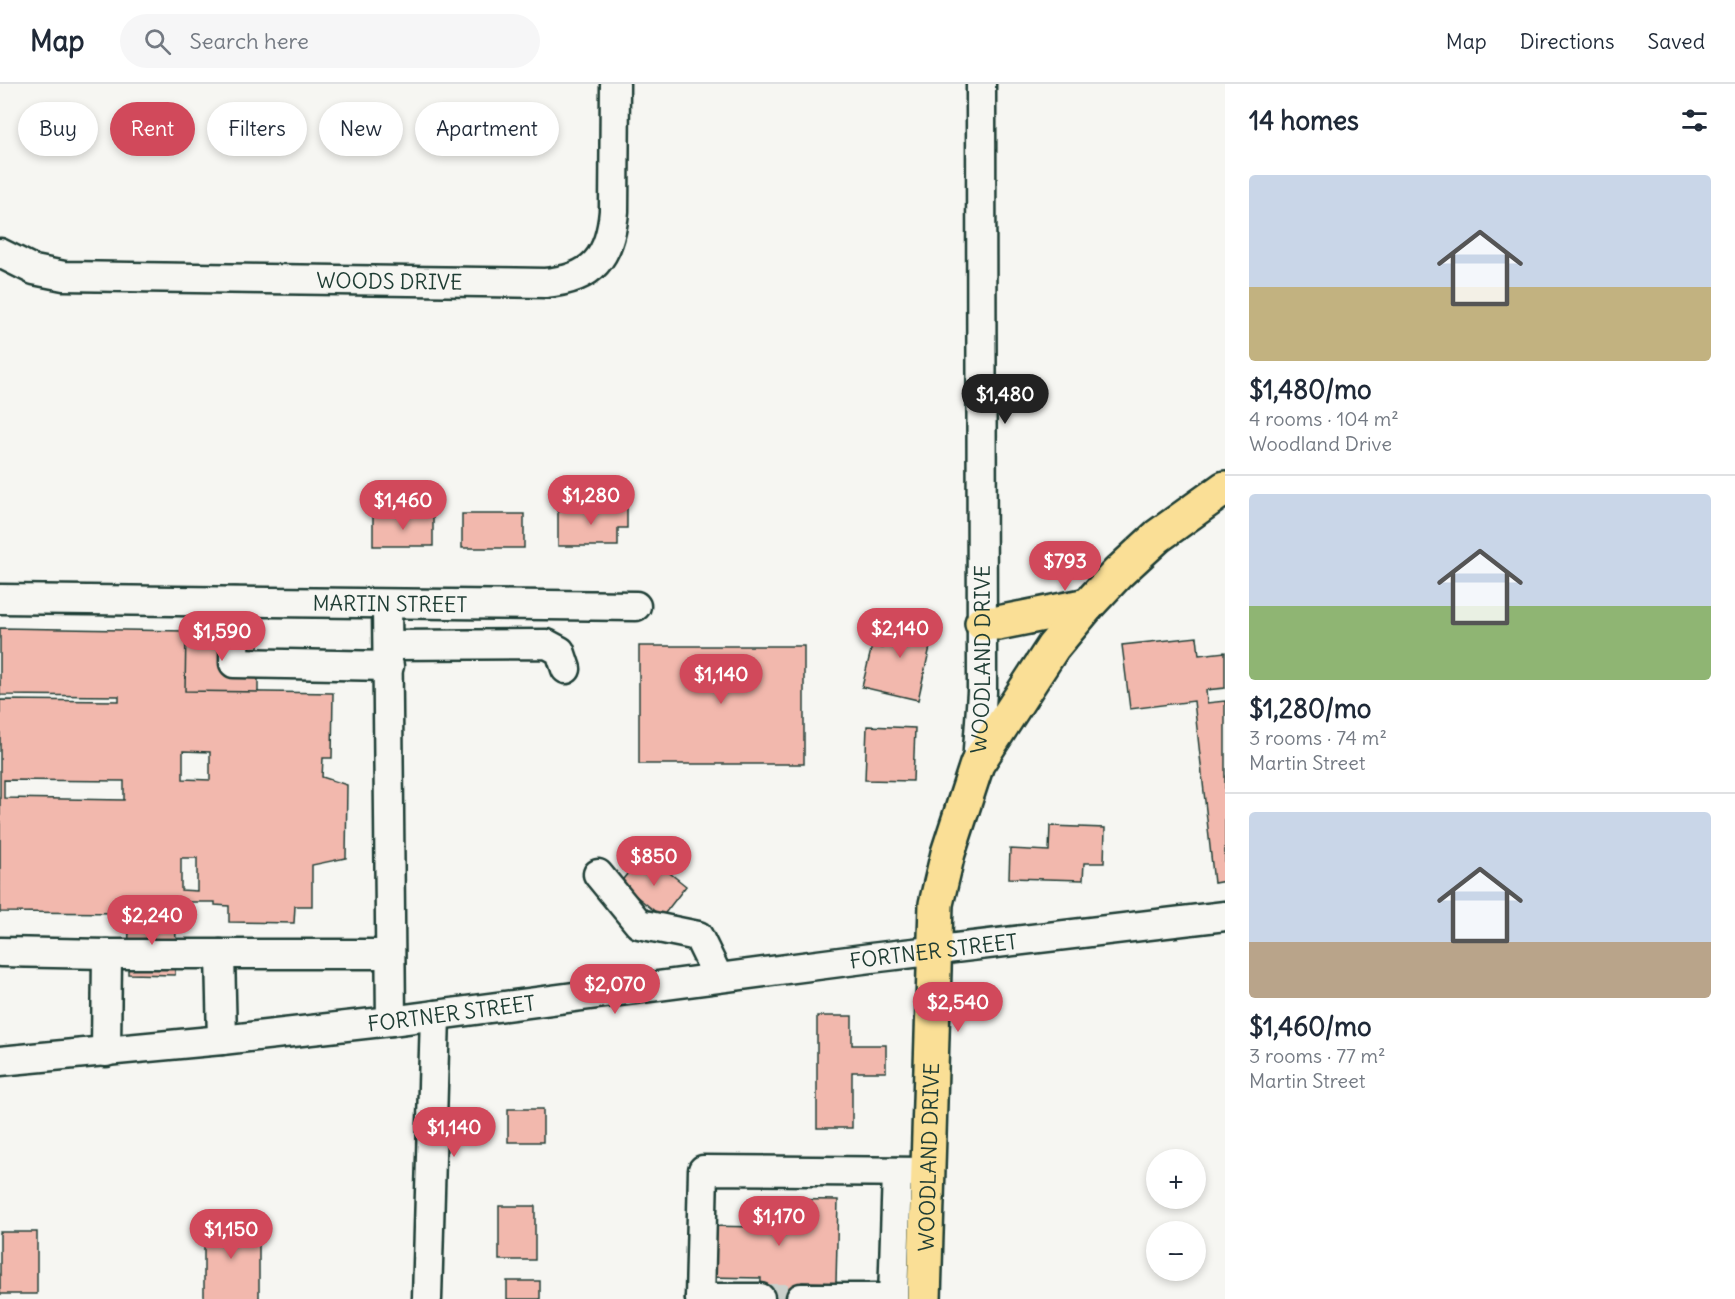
<!DOCTYPE html>
<html lang="en">
<head>
<meta charset="utf-8">
<style>
  :root { --surface:#fff; --page:#f6f6f7; --text:#1f2937; --muted:#747a83; --line:#e0e1e3; --accent:#d1495b }
  body { margin:0; font-family:Delius,sans-serif; background:var(--page); color:var(--text); height:100vh; display:flex; flex-direction:column; font-size:22px; white-space:nowrap }
  * { box-sizing:border-box; margin:0 }
  p { font-size:20px; color:var(--muted) }
  .icon { flex:none; width:33px; height:33px; fill:none; stroke:currentColor; stroke-width:2; stroke-linecap:round; stroke-linejoin:round }
  .map { position:relative; flex:1; overflow:hidden }
  .sheet { display:flex; flex-direction:column; background:var(--surface); width:510px }
  .sheet>* { flex:none }
  .hud { position:absolute; left:18px; top:18px; width:570px; height:54px; display:flex; gap:12px }
  .tools { position:absolute; left:1146px; top:1065px; display:grid; gap:12px }
  .tools a { display:grid; place-items:center; width:60px; height:60px; border-radius:50%; background:var(--surface); box-shadow:0 3px 9px #0003; font-size:30px }
  .price { position:absolute; translate:-50% -51px; padding:0 14px; border-radius:21px; background:var(--accent); color:#fff; font-size:20px; line-height:39px; filter:drop-shadow(0 2px 3px #0008) }
  .price::after { content:''; position:absolute; left:50%; top:36px; width:18px; height:14px; margin-left:-9px; background:inherit; clip-path:polygon(0 0,100% 0,50% 100%) }
  .price.current { background:#222; color:#fff }
  ul { padding:0; list-style:none }
  li { display:grid; align-content:center; gap:12px; height:318px; padding:0 24px }
  li+li { border-top:2px solid var(--line) }
  li span { display:grid; place-items:center; height:186px; border-radius:6px; color:#555 }
  li>.icon { margin-inline-start:auto }
  span .icon { width:108px; height:108px; fill:#fffc; stroke-width:1 }
  li b { font-size:26px }
  h2 { display:flex; justify-content:space-between; align-items:center; height:72px; padding:0 24px; font-size:26px }
  .chip { padding:0 21px; border-radius:27px; background:var(--surface); box-shadow:0 3px 9px #0003; font-size:21px; line-height:54px }
  .chip.current { background:var(--accent); color:#fff }
  header { display:flex; align-items:center; gap:36px; box-sizing:border-box; height:84px; padding:0 30px; background:var(--surface); border-bottom:2px solid var(--line) }
  header strong { font-size:28px }
  nav { display:flex; gap:33px; margin-inline-start:auto; font-size:21px }
  .search { width:420px; height:54px; background:var(--page); display:flex; align-items:center; gap:15px; box-sizing:border-box; padding:0 21px; border-radius:33px; color:var(--muted); font-size:22px }
  main { display:flex; flex:1; min-height:0 }
  .map>svg:first-child { display:block }
  .building { fill:#f2b8ad; stroke:#1f3d34; stroke-width:1.5; fill-rule:evenodd }
  .lines { fill:none; stroke-linecap:round; stroke-linejoin:round }
  .minor-tunnel { stroke:#cbd1cc; stroke-width:28; stroke-dasharray:28 14; stroke-linecap:butt }
  .minor-casing { stroke:#1f3d34; stroke-width:33 }
  .major-casing { stroke:#1f3d34; stroke-width:38 }
  .minor { stroke:#f6f6f2; stroke-width:28 }
  .major { stroke:#fadf96; stroke-width:33 }
  .labels { text-anchor:middle; dominant-baseline:central; stroke-width:4.5; stroke-linejoin:round; paint-order:stroke }
  .street-label { font-size:21px; fill:#1f3d34; stroke:#f6f6f2 }
</style>
</head>
<body>
<header>
<strong>Map</strong>
<div class="search"><svg class="icon" aria-label="search" viewBox="0 0 24 24"><circle cx="10" cy="10" r="6"/><path d="M15 15l6 6"/></svg>Search here</div>
<nav><a>Map</a><a>Directions</a><a>Saved</a></nav>
</header>
<main>
<div class="map">
<svg width="1225" height="1215" viewBox="0 0 1225 1215">
  <rect width="100%" height="100%" fill="#f6f6f2"/>
  <filter id="ink" filterUnits="userSpaceOnUse"><feTurbulence type="fractalNoise" baseFrequency=".0167" numOctaves="2"/><feDisplacementMap in="SourceGraphic" scale="12" xChannelSelector="R" yChannelSelector="G"/><feConvolveMatrix kernelMatrix="1 2 1 2 8 2 1 2 1" color-interpolation-filters="sRGB"/></filter>
  <g filter="url(#ink)">
    <path class="building" d="M 558,423 L 627,423 L 627,444 L 618,444 L 618,462 L 558,462 Z
      M 462,430 L 524,430 L 524,464 L 462,464 Z
      M 373,432 L 433,432 L 433,462 L 373,462 Z
      M 891,531 L 935,541 L 918,616 L 862,603 L 872,562 L 883,564 Z
      M 0,544 L 186,547 L 185,607 L 333,609 L 332,674 L 323,674 L 322,693 L 347,701 L 346,774 L 312,781 L 312,822 L 295,822 L 294,839 L 229,838 L 229,822 L 215,821 L 215,818 L 178,818 L 178,828 L 131,828 L 131,829 L 0,828 L 0,616 L 119,617 L 119,612 L 0,611 ZM 183,667 L 210,668 L 210,696 L 183,695 ZM 4,696 L 124,697 L 124,716 L 4,714 ZM 181,774 L 197,774 L 197,807 L 181,806 Z
      M 186,547 L 258,548 L 258,608 L 185,607 Z
      M 1197,553 L 1199,571 L 1225,568 L 1225,604 L 1206,606 L 1207,619 L 1225,617 L 1225,797 L 1214,799 L 1194,617 L 1130,625 L 1122,561 Z
      M 639,562 L 804,562 L 804,680 L 639,680 Z
      M 867,642 L 915,644 L 913,697 L 865,696 Z
      M 1050,742 L 1105,744 L 1104,779 L 1084,779 L 1083,796 L 1009,794 L 1010,765 L 1049,767 Z
      M 656,778 L 686,802 L 662,833 L 620,799 L 635,780 L 647,789 Z
      M 140,828 L 165,828 L 165,842 L 176,842 L 175,891 L 128,890 L 129,841 L 140,842 Z
      M 817,932 L 852,932 L 852,961 L 886,961 L 886,988 L 852,988 L 852,1044 L 817,1044 Z
      M 508,1025 L 543,1025 L 543,1058 L 508,1058 Z
      M 758,1115 L 838,1116 L 836,1199 L 802,1198 L 801,1215 L 760,1215 L 761,1194 L 707,1193 L 708,1142 L 758,1143 Z
      M 499,1122 L 535,1122 L 535,1176 L 499,1176 Z
      M 204,1137 L 259,1137 L 259,1215 L 204,1215 Z
      M 0,1148 L 37,1148 L 37,1210 L 0,1210 Z
      M 507,1197 L 540,1197 L 540,1215 L 507,1215 Z"/>
    <g class="lines">
      <path class="minor-tunnel" d="M 760,1214 L 801,1214"/>
      <defs>
        <g id="minor">
          <path id="s1" d="M 0,169 L 34,186 L 64,192 L 545,199 C 593,195 610,173 614,127 L 615,0"/>
          <path id="s2" d="M 0,515 L 636,522"/>
          <path d="M 235,518 L 234,579 L 389,582"/>
          <path d="M 387,520 L 391,937"/>
          <path d="M 388,561 L 547,560 L 560,567 L 566,585"/>
          <path id="s3" d="M 977,680 L 982,608 L 981,0"/>
          <path d="M 598,790 L 639,840 L 698,852 L 718,893"/>
          <path d="M 0,868 L 107,870 L 390,870"/>
          <path d="M 220,870 L 222,956"/>
          <path d="M 106,968 L 107,870"/>
          <path id="s4" d="M 0,977 L 222,956 L 391,937 L 871,874 L 1225,832"/>
          <path d="M 700,1214 L 760,1214"/>
          <path d="M 801,1214 L 893,1214"/>
          <path d="M 427,1215 L 435,931"/>
          <path d="M 700,1215 L 703,1086 L 929,1088"/>
          <path d="M 893,1215 L 897,1088"/>
        </g>
        <g id="major">
          <path d="M 982,539 L 998,539 L 1088,521"/>
          <path id="s5" d="M 924,1215 L 936,820 L 948,769 L 977,680 L 1053,563 L 1088,521 L 1118,489 L 1158,452 L 1225,404"/>
        </g>
      </defs>
      <use href="#minor" class="minor-casing"/>
      <use href="#major" class="major-casing"/>
      <use href="#minor" class="minor"/>
      <use href="#major" class="major"/>
    </g>
  </g>
  <g class="labels">
    <g class="street-label">
      <text stroke="none"><textPath href="#s1" startOffset="394">WOODS DRIVE</textPath></text>
      <text stroke="none"><textPath href="#s2" startOffset="390">MARTIN STREET</textPath></text>
      <text stroke="none"><textPath href="#s3" startOffset="105">WOODLAND DRIVE</textPath></text>
      <text stroke="none"><textPath href="#s4" startOffset="940">FORTNER STREET</textPath></text>
      <text stroke="none"><textPath href="#s4" startOffset="454">FORTNER STREET</textPath></text>
      <text stroke="none"><textPath href="#s5" startOffset="142">WOODLAND DRIVE</textPath></text>
    </g>
  </g>
</svg>
<div class="tools">
<a>+</a>
<a>−</a>
</div>
<b class="price current" style="left:1005px;top:341px">$1,480</b>
<b class="price" style="left:591px;top:442px">$1,280</b>
<b class="price" style="left:403px;top:447px">$1,460</b>
<b class="price" style="left:1065px;top:508px">$793</b>
<b class="price" style="left:900px;top:575px">$2,140</b>
<b class="price" style="left:222px;top:578px">$1,590</b>
<b class="price" style="left:721px;top:621px">$1,140</b>
<b class="price" style="left:654px;top:803px">$850</b>
<b class="price" style="left:152px;top:862px">$2,240</b>
<b class="price" style="left:615px;top:931px">$2,070</b>
<b class="price" style="left:958px;top:949px">$2,540</b>
<b class="price" style="left:454px;top:1074px">$1,140</b>
<b class="price" style="left:779px;top:1163px">$1,170</b>
<b class="price" style="left:231px;top:1176px">$1,150</b>
<div class="hud">
<a class="chip">Buy</a>
<a class="chip current">Rent</a>
<a class="chip">Filters</a>
<a class="chip">New</a>
<a class="chip">Apartment</a>
</div>
</div>
<section class="sheet">
<h2>14 homes<svg class="icon" aria-label="filters" viewBox="0 0 24 24"><path d="M4 7h16M4 17h16"/><circle cx="9" cy="7" r="2"/><circle cx="15" cy="17" r="2"/></svg></h2>
<ul>
<li><span style="background:linear-gradient(#c9d6e8 60%,#c2b280 0)"><svg class="icon" aria-label="home" viewBox="0 0 24 24"><path d="M3 11l9-7 9 7M6 9v11h12V9"/></svg></span><div><b>$1,480/mo</b><p>4 rooms · 104 m²</p><p>Woodland Drive</p></div></li>
<li><span style="background:linear-gradient(#c9d6e8 60%,#8fb573 0)"><svg class="icon" aria-label="home" viewBox="0 0 24 24"><path d="M3 11l9-7 9 7M6 9v11h12V9"/></svg></span><div><b>$1,280/mo</b><p>3 rooms · 74 m²</p><p>Martin Street</p></div></li>
<li><span style="background:linear-gradient(#c9d6e8 70%,#b9a48a 0)"><svg class="icon" aria-label="home" viewBox="0 0 24 24"><path d="M3 11l9-7 9 7M6 9v11h12V9"/></svg></span><div><b>$1,460/mo</b><p>3 rooms · 77 m²</p><p>Martin Street</p></div></li>
</ul>
</section>
</main>
</body>
</html>
